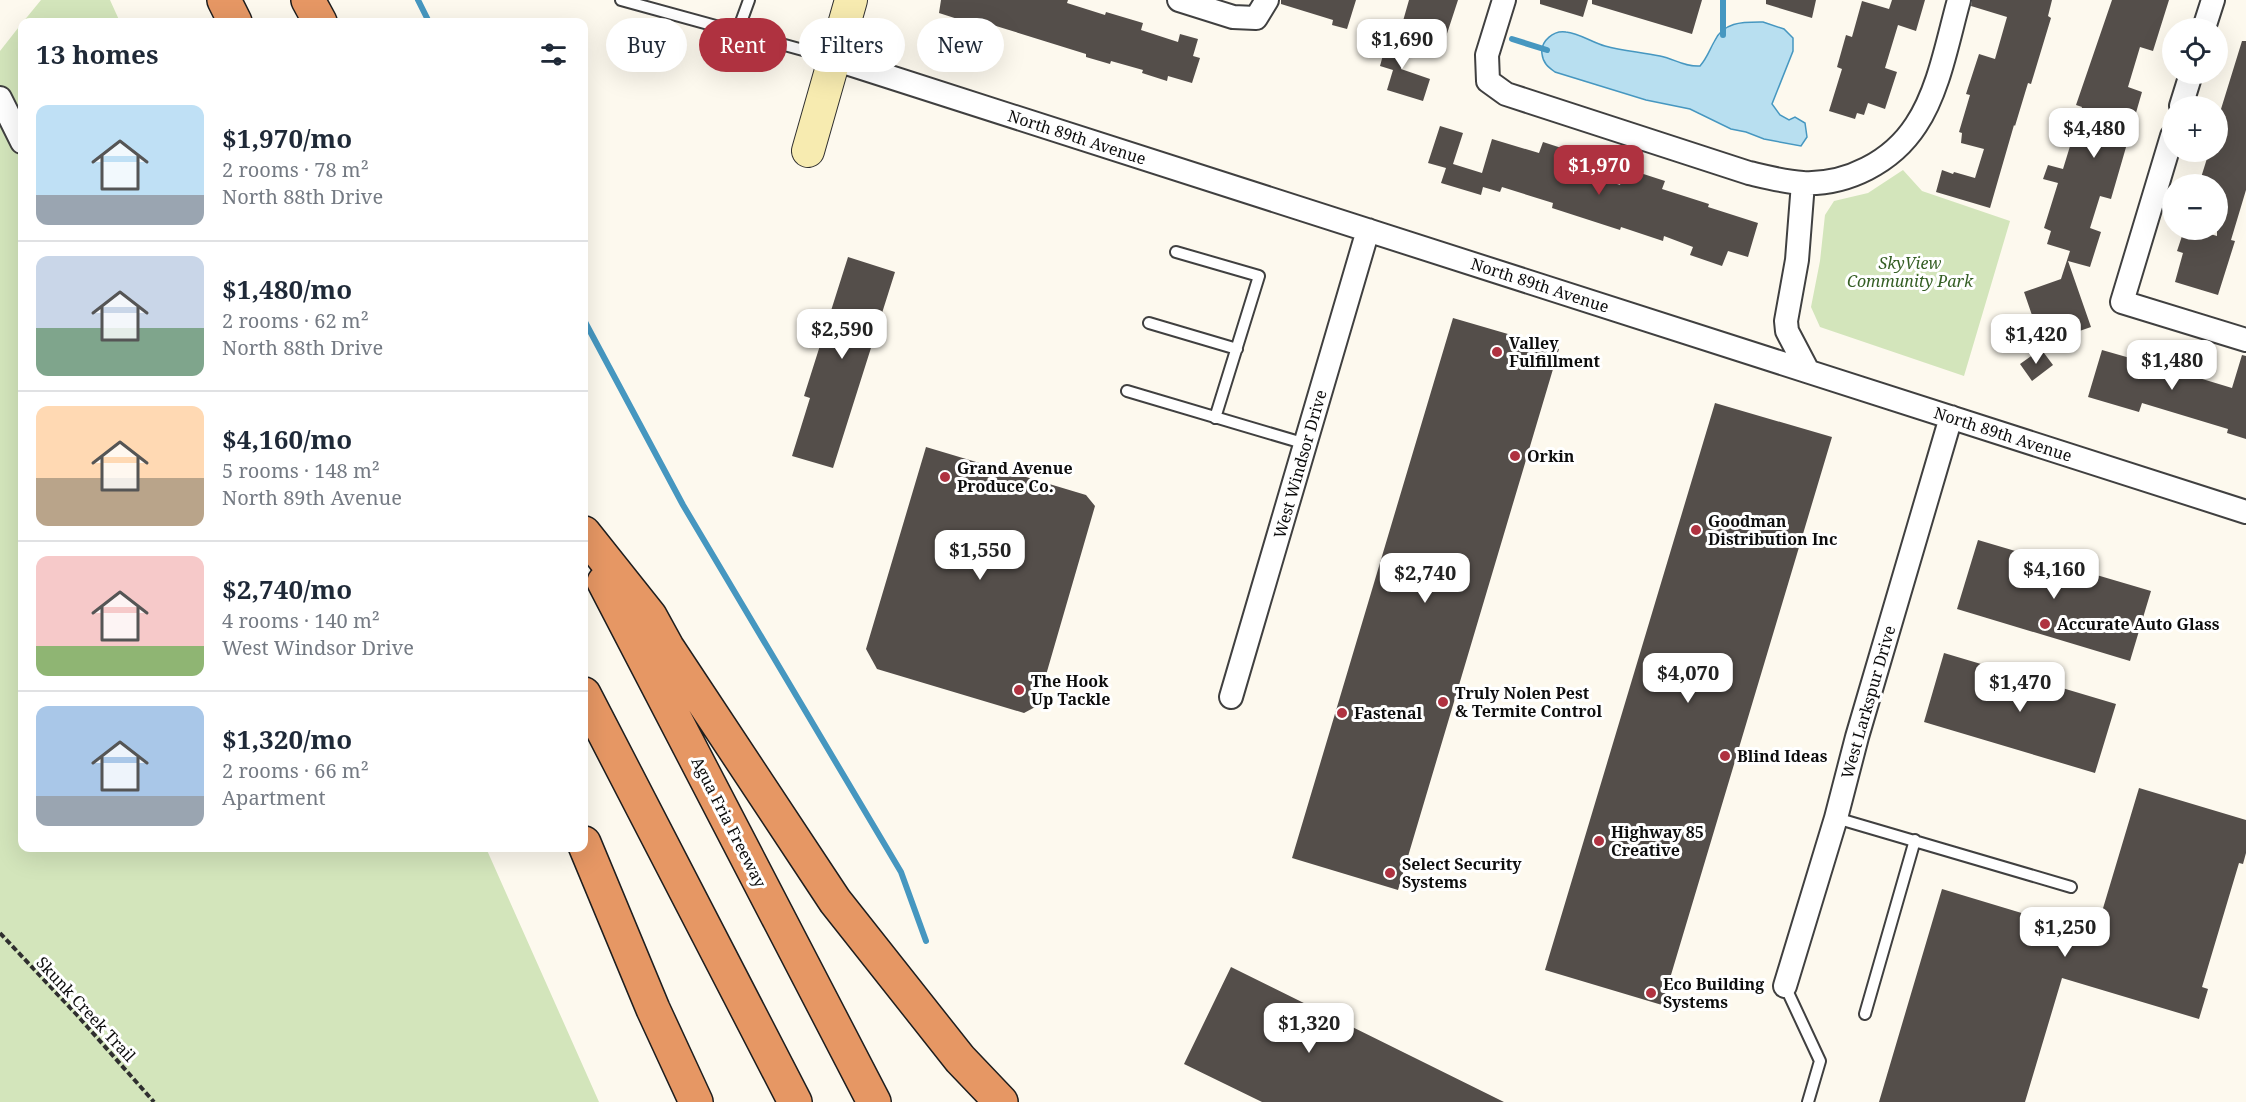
<!DOCTYPE html>
<html lang="en">
<head>
<meta charset="utf-8">
<style>
  :root { --surface:#fff; --page:#f2f2f3; --text:#1f2937; --muted:#747a83; --line:#e0e1e3; --accent:#af3240 }
  body { margin:0; font-family:"Noto Serif",serif; background:var(--page); color:var(--text); height:100vh; display:flex; flex-direction:column; font-size:22px; white-space:nowrap }
  * { box-sizing:border-box; margin:0 }
  p { font-size:20px; color:var(--muted) }
  .icon { flex:none; width:33px; height:33px; fill:none; stroke:currentColor; stroke-width:2; stroke-linecap:round; stroke-linejoin:round }
  .map { position:relative; flex:1; overflow:hidden }
  .sheet { position:absolute; left:18px; top:18px; width:570px; height:834px; display:flex; flex-direction:column; background:var(--surface); border-radius:12px; box-shadow:0 6px 24px #0002 }
  .sheet>* { flex:none }
  .hud { position:absolute; left:606px; top:18px; width:570px; height:54px; display:flex; gap:12px }
  .controls { position:absolute; left:2162px; top:18px; display:grid; gap:12px }
  .controls a { display:grid; place-items:center; width:66px; height:66px; border-radius:50%; background:var(--surface); box-shadow:0 6px 24px #0002; font-size:30px }
  .price { position:absolute; translate:-50% -51px; padding:0 14px; border-radius:12px; background:#fff; color:#222; font-size:20px; line-height:39px; filter:drop-shadow(0 2px 3px #0008) }
  .price::after { content:''; position:absolute; left:50%; top:36px; width:18px; height:14px; margin-left:-9px; background:inherit; clip-path:polygon(0 0,100% 0,50% 100%) }
  .price.active { background:var(--accent); color:#fff }
  ul { padding:0; list-style:none }
  li { display:flex; align-items:center; gap:18px; height:150px; padding:0 18px }
  li+li { border-top:2px solid var(--line) }
  li span { display:grid; place-items:center; flex:none; width:168px; height:120px; border-radius:12px; color:#555 }
  li>.icon { margin-inline-start:auto }
  span .icon { width:72px; height:72px; fill:#fffc; stroke-width:1 }
  li b { font-size:26px }
  h2 { display:flex; justify-content:space-between; align-items:center; height:72px; padding:0 18px; font-size:26px }
  .chip { padding:0 21px; border-radius:27px; background:var(--surface); box-shadow:0 6px 24px #0002; font-size:21px; line-height:54px }
  .chip.active { background:var(--accent); color:#fff }
  .map>svg:first-child { display:block }
  .green { fill:#d3e5bb }
  .water { fill:#b8dff0; stroke:#4697c0; stroke-width:1.5 }
  .lines { fill:none; stroke-linecap:round; stroke-linejoin:round }
  .stream { stroke:#4697c0; stroke-width:6 }
  .building { fill:#544e4a }
  .lane-casing { stroke:#404040; stroke-width:14 }
  .street-casing { stroke:#404040; stroke-width:26 }
  .secondary-casing { stroke:#2f2f2f; stroke-width:34 }
  .highway-casing { stroke:#1e1e1e; stroke-width:36 }
  .path { stroke:#2f2f2f; stroke-width:4; stroke-dasharray:6 3; stroke-linecap:butt }
  .lane { stroke:#fff; stroke-width:10 }
  .street { stroke:#fff; stroke-width:22 }
  .secondary { stroke:#f7ebb0; stroke-width:32 }
  .highway { stroke:#e69764; stroke-width:33 }
  .poi-dot { fill:#af3240; stroke:#fff; stroke-width:2 }
  .labels { text-anchor:middle; dominant-baseline:central; stroke-width:6; stroke-linejoin:round; paint-order:stroke }
  .street-label { font-size:16px; fill:#0d0d0d; stroke:#fff }
  .park-label { font-size:16px; font-style:italic; fill:#345e24; stroke:#fff }
  .poi-label { font-size:16px; font-weight:bold; fill:#0d0d0d; stroke:#fff; text-anchor:start }
</style>
</head>
<body>
<div class="map">
<svg width="2246" height="1102" viewBox="0 0 2246 1102">
  <rect width="100%" height="100%" fill="#fdf9ee"/>
  <path class="green" d="M 41,0 L 110,0 L 120,22 L 23,22 Z
    M 22,23 L 22,848 L 486,848 L 599,1102 L 0,1102 L 0,51 Z
    M 1903,170 L 1922,191 L 2010,221 L 1964,376 L 1820,327 L 1811,307 L 1820,261 L 1825,215 L 1834,201 L 1868,193 Z"/>
  <path class="water" d="M 1763,22 L 1784,29 L 1793,38 L 1793,51 L 1772,104 L 1780,115 L 1789,120 L 1795,117 L 1805,123 L 1807,137 L 1801,146 L 1764,139 L 1746,132 L 1731,129 L 1690,109 L 1646,100 L 1555,72 C 1548,67 1543,63 1542,54 C 1540,41 1554,30 1566,32 C 1579,33 1593,43 1605,46 C 1623,51 1642,52 1660,56 C 1675,59 1684,67 1700,66 C 1707,58 1709,51 1714,42 C 1723,21 1744,22 1763,22 Z"/>
  <g class="lines">
    <path class="stream" d="M 418,0 L 429,22
      M 1723,0 L 1723,35
      M 1512,39 L 1547,50
      M 584,320 L 683,505 L 901,872 L 926,941"/>
  </g>
  <path class="building" d="M 941,0 L 1068,0 L 1067,3 L 1105,15 L 1106,12 L 1143,23 L 1141,30 L 1178,42 L 1180,34 L 1198,39 L 1193,56 L 1200,58 L 1192,83 L 1168,76 L 1167,81 L 1142,73 L 1143,70 L 1111,61 L 1110,64 L 1086,57 L 1086,54 L 996,26 L 995,31 L 939,13 Z
    M 1281,0 L 1356,0 L 1347,29 L 1332,25 L 1333,20 L 1281,4 Z
    M 1409,0 L 1458,0 L 1442,49 L 1399,35 Z
    M 1540,0 L 1588,0 L 1583,17 L 1540,4 Z
    M 1592,0 L 1702,0 L 1692,34 L 1592,4 Z
    M 1766,0 L 1816,0 L 1812,18 L 1766,4 Z
    M 1892,0 L 1925,0 L 1916,31 L 1898,25 L 1885,68 L 1897,72 L 1885,109 L 1868,103 L 1864,115 L 1857,113 L 1855,119 L 1829,111 L 1842,69 L 1837,67 L 1846,35 L 1852,37 L 1862,1 L 1889,9 Z
    M 1972,0 L 2052,0 L 2048,16 L 2051,18 L 2031,84 L 2028,83 L 2015,126 L 2014,125 L 1990,208 L 1936,192 L 1942,170 L 1953,174 L 1954,172 L 1975,178 L 1984,149 L 1961,143 L 1962,133 L 1959,132 L 1970,95 L 1966,94 L 1979,54 L 1995,59 L 2007,17 L 1971,6 Z
    M 2112,0 L 2169,0 L 2153,51 L 2140,47 L 2128,87 L 2142,92 L 2111,199 L 2100,196 L 2090,228 L 2101,232 L 2090,267 L 2068,261 L 2091,327 L 2042,344 L 2024,292 L 2061,279 L 2070,251 L 2047,244 L 2051,231 L 2044,228 L 2058,183 L 2043,179 L 2048,165 L 2063,169 L 2082,107 L 2076,105 Z
    M 1389,33 L 1410,39 L 1401,69 L 1430,79 L 1423,101 L 1387,90 L 1393,70 L 1380,66 Z
    M 2242,41 L 2246,41 L 2246,190 L 2231,240 L 2235,241 L 2218,295 L 2175,282 L 2183,253 L 2177,251 L 2184,230 L 2197,230 L 2217,236 L 2217,184 L 2199,184 L 2209,152 L 2217,152 L 2217,122 Z
    M 1440,126 L 1463,133 L 1453,164 L 1482,173 L 1492,139 L 1539,153 L 1543,142 L 1583,155 L 1578,171 L 1620,185 L 1625,168 L 1665,181 L 1662,189 L 1709,204 L 1708,207 L 1758,223 L 1748,257 L 1728,251 L 1722,266 L 1690,255 L 1693,247 L 1664,236 L 1663,241 L 1621,227 L 1620,230 L 1552,208 L 1553,203 L 1502,187 L 1500,192 L 1483,187 L 1481,195 L 1441,183 L 1446,168 L 1428,163 Z
    M 848,257 L 895,272 L 833,468 L 792,456 L 810,398 L 804,396 Z
    M 1453,318 L 1559,349 L 1398,890 L 1292,858 Z
    M 2041,349 L 2053,365 L 2032,381 L 2020,364 Z
    M 2102,350 L 2130,358 L 2131,355 L 2175,369 L 2177,363 L 2201,370 L 2199,378 L 2232,388 L 2242,355 L 2246,356 L 2246,439 L 2227,433 L 2228,429 L 2142,403 L 2139,412 L 2088,397 Z
    M 1715,403 L 1832,437 L 1662,1005 L 1545,970 Z
    M 926,447 L 1086,495 L 1095,506 L 1037,706 L 1024,713 L 877,669 L 866,649 Z
    M 1978,540 L 2151,591 L 2130,661 L 1957,609 Z
    M 1944,653 L 2116,704 L 2095,773 L 1924,722 Z
    M 2139,788 L 2246,820 L 2246,853 L 2243,864 L 2239,863 L 2202,987 L 2208,989 L 2199,1019 L 2062,978 L 2025,1102 L 1879,1102 L 1942,889 L 2095,935 Z
    M 1231,967 L 1504,1102 L 1262,1102 L 1184,1064 Z"/>
  <g class="lines">
    <defs>
      <path id="lane" d="M 621,0 L 832,58
        M 737,33 L 749,0
        M 1176,252 L 1259,276 L 1215,418
        M 1149,323 L 1237,349
        M 1127,391 L 1306,444
        M 1836,818 L 2071,887
        M 1785,986 L 1820,1061 L 1808,1102
        M 1865,1014 L 1915,840"/>
      <path id="street" d="M 1179,0 L 1233,17 L 1256,18 L 1267,0
        M 1504,0 L 1487,55 L 1488,81 L 1506,94 L 1749,173 C 1766,177 1785,182 1803,183 C 1847,185 1892,162 1916,125 C 1939,91 1948,39 1959,0
        M 2204,28 L 2213,0
        M 834,59 L 2246,512
        M 0,98 L 22,142
        M 2181,106 L 2191,74
        M 2172,136 L 2122,302 L 2246,340
        M 1803,183 L 1797,260 L 1786,321 L 1787,331 L 1808,371
        M 1231,697 L 1368,230
        M 1785,986 L 1836,818 L 1857,737 L 1951,417"/>
      <path id="secondary" d="M 808,151 L 851,0"/>
      <path id="highway" d="M 224,0 L 235,22
        M 308,0 L 320,22
        M 584,533 L 650,616 L 667,647 L 835,901 L 960,1059 L 1001,1102
        M 604,582 L 874,1102
        M 584,694 L 795,1102
        M 584,843 L 653,1009 L 696,1102"/>
    </defs>
    <use href="#lane" class="lane-casing"/>
    <use href="#street" class="street-casing"/>
    <use href="#secondary" class="secondary-casing"/>
    <use href="#highway" class="highway-casing"/>
    <path class="path" d="M 0,933 L 77,1015 L 154,1102"/>
    <use href="#lane" class="lane"/>
    <use href="#street" class="street"/>
    <use href="#secondary" class="secondary"/>
    <use href="#highway" class="highway"/>
  </g>
  <g class="poi-dot">
    <circle cx="1497" cy="352" r="6"/>
    <circle cx="1515" cy="456" r="6"/>
    <circle cx="945" cy="477" r="6"/>
    <circle cx="1696" cy="530" r="6"/>
    <circle cx="2045" cy="624" r="6"/>
    <circle cx="1019" cy="690" r="6"/>
    <circle cx="1443" cy="702" r="6"/>
    <circle cx="1342" cy="713" r="6"/>
    <circle cx="1725" cy="756" r="6"/>
    <circle cx="1599" cy="841" r="6"/>
    <circle cx="1390" cy="873" r="6"/>
    <circle cx="1651" cy="993" r="6"/>
  </g>
  <g class="labels">
    <g class="street-label">
      <text transform="translate(1077 137) rotate(18)">North 89th Avenue</text>
      <text transform="translate(1540 285) rotate(18)">North 89th Avenue</text>
      <text transform="translate(2003 434) rotate(18)">North 89th Avenue</text>
      <text transform="translate(1300 464) rotate(-74)">West Windsor Drive</text>
      <text transform="translate(1868 702) rotate(-74)">West Larkspur Drive</text>
      <text transform="translate(729 822) rotate(63)">Agua Fria Freeway</text>
      <text transform="translate(86 1009) rotate(47)">Skunk Creek Trail</text>
    </g>
    <g class="park-label">
      <text x="1910" y="263">SkyView<tspan x="1910" dy="18">Community Park</tspan></text>
    </g>
    <g class="poi-label">
      <text x="1509" y="343">Valley<tspan x="1509" dy="18">Fulfillment</tspan></text>
      <text x="1527" y="456">Orkin</text>
      <text x="957" y="468">Grand Avenue<tspan x="957" dy="18">Produce Co.</tspan></text>
      <text x="1708" y="521">Goodman<tspan x="1708" dy="18">Distribution Inc</tspan></text>
      <text x="2057" y="624">Accurate Auto Glass</text>
      <text x="1031" y="681">The Hook<tspan x="1031" dy="18">Up Tackle</tspan></text>
      <text x="1455" y="693">Truly Nolen Pest<tspan x="1455" dy="18">&amp; Termite Control</tspan></text>
      <text x="1354" y="713">Fastenal</text>
      <text x="1737" y="756">Blind Ideas</text>
      <text x="1611" y="832">Highway 85<tspan x="1611" dy="18">Creative</tspan></text>
      <text x="1402" y="864">Select Security<tspan x="1402" dy="18">Systems</tspan></text>
      <text x="1663" y="984">Eco Building<tspan x="1663" dy="18">Systems</tspan></text>
    </g>
  </g>
</svg>
<div class="controls">
<a><svg class="icon" aria-label="locate" viewBox="0 0 24 24"><circle cx="12" cy="12" r="6"/><path d="M12 2v4M12 18v4M2 12h4M18 12h4"/></svg></a>
<a>+</a>
<a>−</a>
</div>
<b class="price" style="left:1402px;top:70px">$1,690</b>
<b class="price" style="left:2094px;top:159px">$4,480</b>
<b class="price active" style="left:1599px;top:196px">$1,970</b>
<b class="price" style="left:842px;top:360px">$2,590</b>
<b class="price" style="left:2036px;top:365px">$1,420</b>
<b class="price" style="left:2172px;top:391px">$1,480</b>
<b class="price" style="left:980px;top:581px">$1,550</b>
<b class="price" style="left:2054px;top:600px">$4,160</b>
<b class="price" style="left:1425px;top:604px">$2,740</b>
<b class="price" style="left:1688px;top:704px">$4,070</b>
<b class="price" style="left:2020px;top:713px">$1,470</b>
<b class="price" style="left:2065px;top:958px">$1,250</b>
<b class="price" style="left:1309px;top:1054px">$1,320</b>
<div class="hud">
<a class="chip">Buy</a>
<a class="chip active">Rent</a>
<a class="chip">Filters</a>
<a class="chip">New</a>
</div>
<section class="sheet">
<h2>13 homes<svg class="icon" aria-label="filters" viewBox="0 0 24 24"><path d="M4 7h16M4 17h16"/><circle cx="9" cy="7" r="2"/><circle cx="15" cy="17" r="2"/></svg></h2>
<ul>
<li><span style="background:linear-gradient(#bfe0f5 75%,#9aa5b1 0)"><svg class="icon" aria-label="home" viewBox="0 0 24 24"><path d="M3 11l9-7 9 7M6 9v11h12V9"/></svg></span><div><b>$1,970/mo</b><p>2 rooms · 78 m²</p><p>North 88th Drive</p></div></li>
<li><span style="background:linear-gradient(#c9d6e8 60%,#7fa58c 0)"><svg class="icon" aria-label="home" viewBox="0 0 24 24"><path d="M3 11l9-7 9 7M6 9v11h12V9"/></svg></span><div><b>$1,480/mo</b><p>2 rooms · 62 m²</p><p>North 88th Drive</p></div></li>
<li><span style="background:linear-gradient(#ffd9b3 60%,#b9a48a 0)"><svg class="icon" aria-label="home" viewBox="0 0 24 24"><path d="M3 11l9-7 9 7M6 9v11h12V9"/></svg></span><div><b>$4,160/mo</b><p>5 rooms · 148 m²</p><p>North 89th Avenue</p></div></li>
<li><span style="background:linear-gradient(#f6c9c9 75%,#8fb573 0)"><svg class="icon" aria-label="home" viewBox="0 0 24 24"><path d="M3 11l9-7 9 7M6 9v11h12V9"/></svg></span><div><b>$2,740/mo</b><p>4 rooms · 140 m²</p><p>West Windsor Drive</p></div></li>
<li><span style="background:linear-gradient(#a9c7e8 75%,#9aa5b1 0)"><svg class="icon" aria-label="home" viewBox="0 0 24 24"><path d="M3 11l9-7 9 7M6 9v11h12V9"/></svg></span><div><b>$1,320/mo</b><p>2 rooms · 66 m²</p><p>Apartment</p></div></li>
</ul>
</section>
</div>
</body>
</html>
